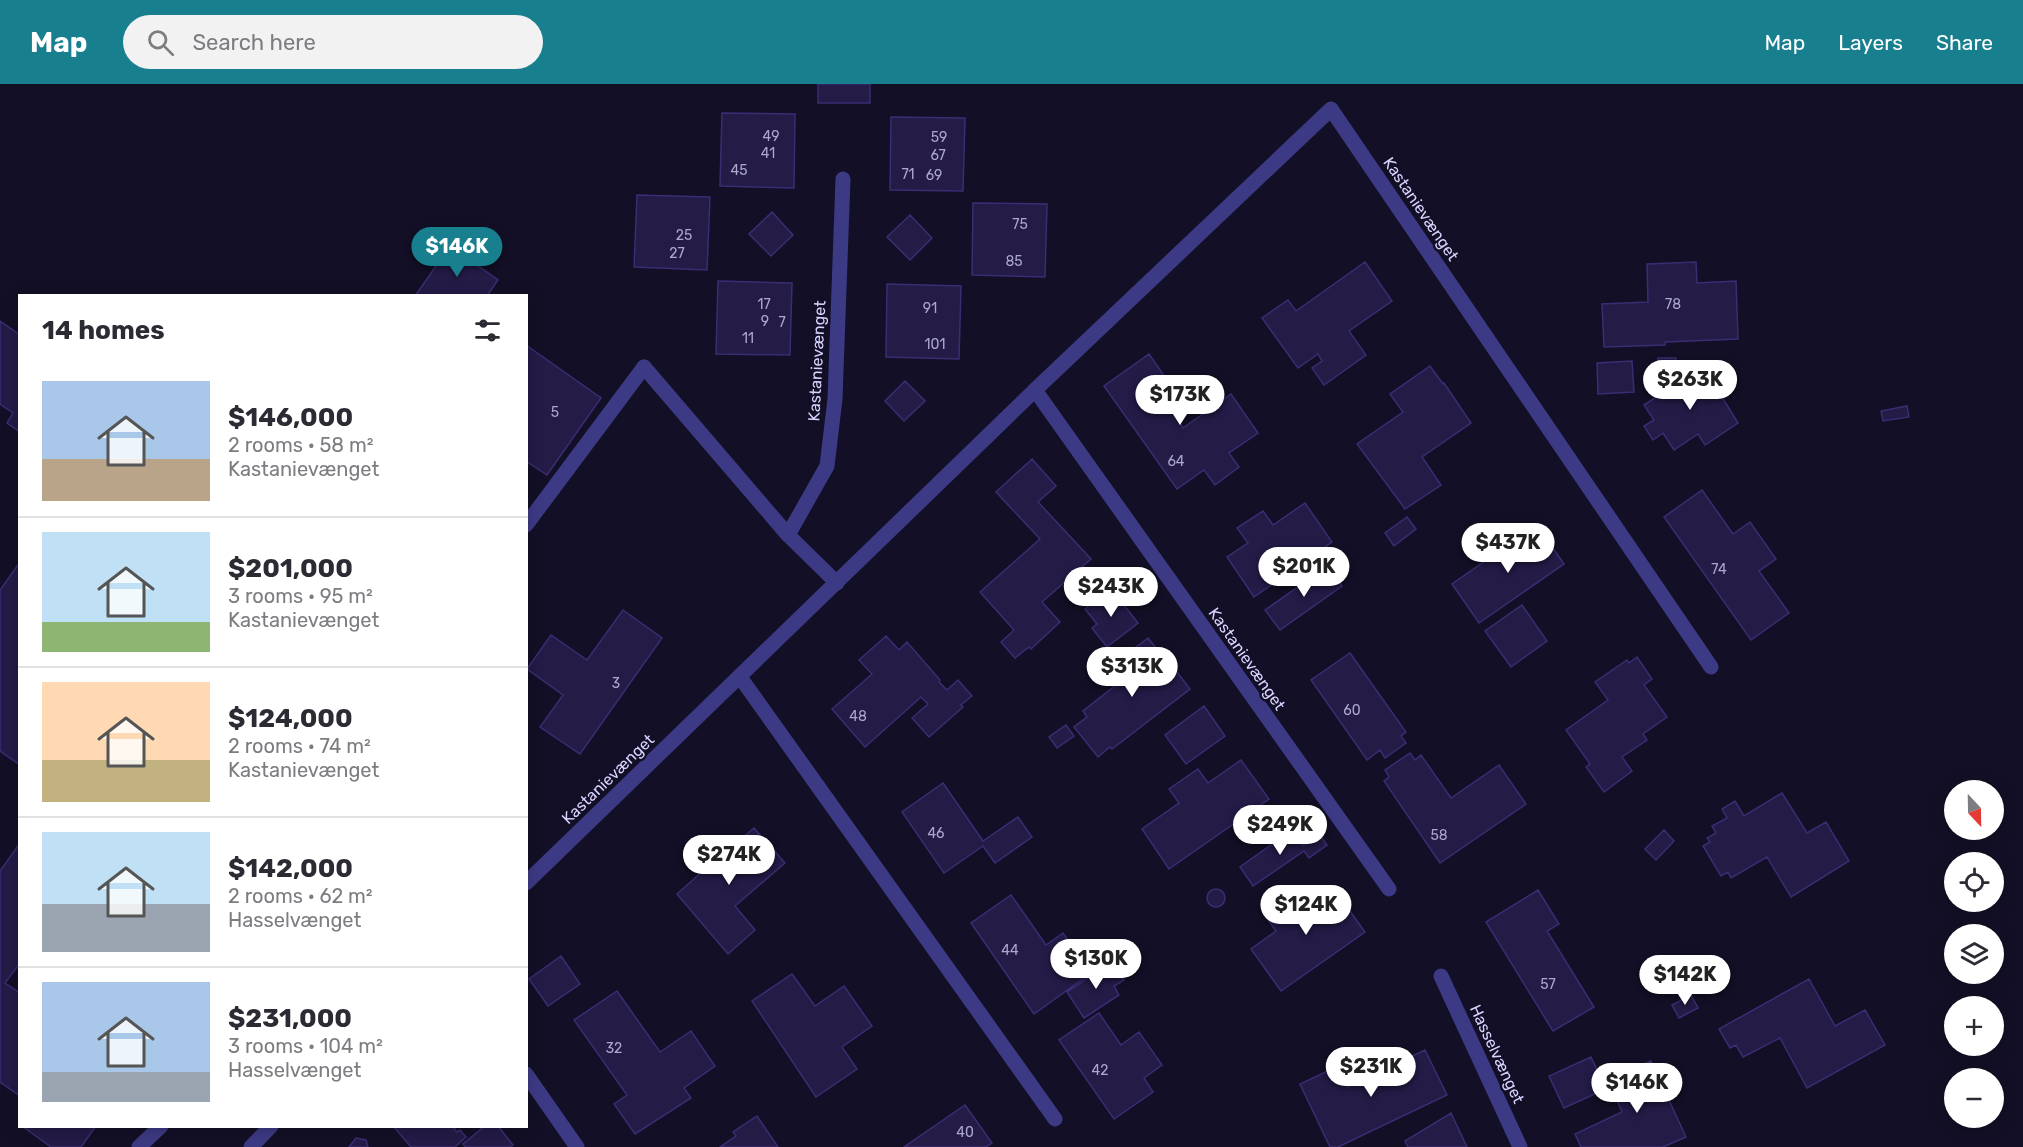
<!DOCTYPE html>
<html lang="en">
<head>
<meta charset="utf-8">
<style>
  :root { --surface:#fff; --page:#f2f2f3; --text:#2b2b33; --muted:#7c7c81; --line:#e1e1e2; --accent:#187f8f }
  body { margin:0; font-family:Rubik,sans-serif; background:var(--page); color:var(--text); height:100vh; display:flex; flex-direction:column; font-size:22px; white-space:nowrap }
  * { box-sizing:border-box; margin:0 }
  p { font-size:20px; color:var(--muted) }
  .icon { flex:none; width:33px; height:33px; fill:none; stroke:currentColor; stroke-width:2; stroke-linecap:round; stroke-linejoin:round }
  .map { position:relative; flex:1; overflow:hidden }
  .sheet { position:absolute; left:18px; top:210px; width:510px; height:834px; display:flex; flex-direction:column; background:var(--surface); border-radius:0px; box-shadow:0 3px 15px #0003 }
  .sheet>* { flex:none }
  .needle { width:39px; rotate:158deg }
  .buttons { position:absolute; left:1944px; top:696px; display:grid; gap:12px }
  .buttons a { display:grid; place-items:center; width:60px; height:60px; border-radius:50%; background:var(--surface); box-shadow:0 3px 15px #0003; font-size:30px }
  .price { position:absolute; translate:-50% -51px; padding:0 14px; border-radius:21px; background:#fff; color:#222; font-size:20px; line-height:39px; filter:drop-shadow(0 2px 3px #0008) }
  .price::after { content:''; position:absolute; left:50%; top:36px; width:18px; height:14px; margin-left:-9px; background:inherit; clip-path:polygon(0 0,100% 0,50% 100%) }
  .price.on { background:var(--accent); color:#fff }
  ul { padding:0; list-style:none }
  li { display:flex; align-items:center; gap:18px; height:150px; padding:0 24px }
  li+li { border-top:2px solid var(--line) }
  li span { display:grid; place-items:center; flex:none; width:168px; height:120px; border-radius:0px; color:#555 }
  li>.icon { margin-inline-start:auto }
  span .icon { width:72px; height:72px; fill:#fffc; stroke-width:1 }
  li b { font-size:26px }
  h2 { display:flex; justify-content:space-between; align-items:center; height:72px; padding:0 24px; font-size:26px }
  header { display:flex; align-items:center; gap:36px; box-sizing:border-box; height:84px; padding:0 30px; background:var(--accent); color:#fff }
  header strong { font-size:28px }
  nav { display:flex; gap:33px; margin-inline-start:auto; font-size:21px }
  .search { width:420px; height:54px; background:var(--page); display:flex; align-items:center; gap:15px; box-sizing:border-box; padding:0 21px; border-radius:33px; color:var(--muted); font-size:22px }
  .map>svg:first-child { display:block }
  .building { fill:#241b47; stroke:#3b2d73; stroke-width:1.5 }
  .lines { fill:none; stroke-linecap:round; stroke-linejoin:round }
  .service { stroke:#3d3a85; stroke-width:15 }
  .minor { stroke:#3d3a85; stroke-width:15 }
  .labels { text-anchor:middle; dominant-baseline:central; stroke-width:5; stroke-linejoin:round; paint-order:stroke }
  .number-label { font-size:14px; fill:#aca6d1 }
  .street-label { font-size:16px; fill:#d9d4ff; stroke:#130f26 }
</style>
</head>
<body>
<header>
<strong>Map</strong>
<div class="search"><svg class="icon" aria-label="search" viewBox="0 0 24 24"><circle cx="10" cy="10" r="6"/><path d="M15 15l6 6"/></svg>Search here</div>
<nav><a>Map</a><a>Layers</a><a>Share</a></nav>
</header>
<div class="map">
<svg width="2023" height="1063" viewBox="0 0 2023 1063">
  <rect width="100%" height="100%" fill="#130f26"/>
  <path class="building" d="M 818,0 L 870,0 L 870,19 L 818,19 Z
    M 722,29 L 795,30 L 794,104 L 720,102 Z
    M 891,33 L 965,34 L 963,107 L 890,106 Z
    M 637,111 L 710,113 L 707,186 L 634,183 Z
    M 973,119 L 1047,120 L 1045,193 L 972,191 Z
    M 772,128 L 793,151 L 771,172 L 749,150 Z
    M 910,131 L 932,154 L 910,176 L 887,153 Z
    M 450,162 L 498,196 L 487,212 L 415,212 Z
    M 1365,178 L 1392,217 L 1349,247 L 1366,271 L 1324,301 L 1312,284 L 1322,277 L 1318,270 L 1298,284 L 1262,234 L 1288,216 L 1296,227 Z
    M 1696,178 L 1697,199 L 1736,197 L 1738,255 L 1665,258 L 1665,261 L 1604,263 L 1602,220 L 1648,218 L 1647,180 Z
    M 718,197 L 792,199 L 790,271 L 716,270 Z
    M 887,200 L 961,202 L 959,275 L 886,273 Z
    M 0,237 L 20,251 L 20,348 L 7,339 L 13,329 L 0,320 Z
    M 526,261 L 601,314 L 547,391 L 526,377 Z
    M 1149,270 L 1174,306 L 1163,314 L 1183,344 L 1231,310 L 1258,349 L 1229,369 L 1239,383 L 1215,401 L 1204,386 L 1177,405 L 1104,302 Z
    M 1658,274 L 1676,274 L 1676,289 L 1658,289 Z
    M 1632,277 L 1634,308 L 1598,310 L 1597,279 Z
    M 1430,282 L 1443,300 L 1444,299 L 1471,339 L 1422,373 L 1441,401 L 1405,425 L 1357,360 L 1403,328 L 1390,310 Z
    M 1703,282 L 1738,339 L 1705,361 L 1698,350 L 1674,366 L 1663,349 L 1653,356 L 1644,342 L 1654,336 L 1644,321 Z
    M 905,297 L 925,317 L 904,337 L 885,317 Z
    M 1907,322 L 1909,333 L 1883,337 L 1881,327 Z
    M 1032,375 L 1056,402 L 1038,418 L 1091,475 L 1042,518 L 1060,538 L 1031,565 L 1029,563 L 1015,574 L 1001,558 L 1014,546 L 980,508 L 1040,455 L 996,408 Z
    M 1702,406 L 1733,450 L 1750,438 L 1776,475 L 1759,487 L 1789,529 L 1751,556 L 1664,433 Z
    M 1305,419 L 1332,458 L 1254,513 L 1227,473 L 1248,459 L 1237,444 L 1263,427 L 1273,441 Z
    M 1407,433 L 1416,445 L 1394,462 L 1385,449 Z
    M 1537,441 L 1564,480 L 1479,539 L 1452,500 Z
    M 20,478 L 20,681 L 0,667 L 0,506 Z
    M 1328,482 L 1342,502 L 1280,546 L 1265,526 Z
    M 1111,504 L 1138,539 L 1107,563 L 1092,544 L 1097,540 L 1085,525 Z
    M 1522,521 L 1547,557 L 1511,583 L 1485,547 Z
    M 623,526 L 662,554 L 580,670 L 540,643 L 563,611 L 527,585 L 551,551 L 587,576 Z
    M 886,552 L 899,566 L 907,558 L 940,596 L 939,598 L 947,606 L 958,596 L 972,612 L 961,621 L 963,623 L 929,653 L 912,634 L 928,620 L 921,613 L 865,663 L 832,625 L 872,590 L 859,576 Z
    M 1148,554 L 1159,568 L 1161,567 L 1190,605 L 1112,665 L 1110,663 L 1098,673 L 1074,643 L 1087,633 L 1083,627 L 1125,594 L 1114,580 Z
    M 1350,569 L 1406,648 L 1401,652 L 1406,659 L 1385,674 L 1380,666 L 1367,676 L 1311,596 Z
    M 1637,573 L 1652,595 L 1644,601 L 1667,633 L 1643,650 L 1647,656 L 1622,673 L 1632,687 L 1604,708 L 1586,683 L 1590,680 L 1566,646 L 1608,616 L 1595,598 L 1627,576 L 1629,579 Z
    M 1204,622 L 1225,652 L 1186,680 L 1165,651 Z
    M 1066,641 L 1074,652 L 1057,664 L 1049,653 Z
    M 1410,669 L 1415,676 L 1421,671 L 1451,714 L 1499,681 L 1526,720 L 1440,779 L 1384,697 L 1389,693 L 1385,686 Z
    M 1241,676 L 1269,715 L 1169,785 L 1142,745 L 1179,719 L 1169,705 L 1198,685 L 1208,699 Z
    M 943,699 L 983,757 L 1018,733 L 1032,753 L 995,779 L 983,762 L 944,789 L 902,728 Z
    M 1782,709 L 1807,749 L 1826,738 L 1849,777 L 1791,813 L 1767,773 L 1731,794 L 1728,788 L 1721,792 L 1703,762 L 1710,758 L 1707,754 L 1716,749 L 1712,742 L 1727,734 L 1722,725 L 1735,717 L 1744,732 Z
    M 754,744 L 785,779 L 735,822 L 755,846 L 728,870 L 677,810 L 704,786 L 693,773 L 717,752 L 728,766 Z
    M 1292,746 L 1303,762 L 1319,750 L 1327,761 L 1309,774 L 1304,767 L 1253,802 L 1240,783 Z
    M 1664,746 L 1674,757 L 1656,776 L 1645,765 Z
    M 20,759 L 20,879 L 5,899 L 20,909 L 20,1012 L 0,998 L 0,787 Z
    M 1319,802 L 1326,812 L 1335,806 L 1365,848 L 1281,907 L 1251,865 L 1276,847 L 1266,833 L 1296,812 L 1299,817 Z
    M1207 814a9 9 0 1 1 18 0a9 9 0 1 1-18 0Z
    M 1538,806 L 1559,840 L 1547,847 L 1594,923 L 1553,947 L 1486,838 Z
    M 1011,811 L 1046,861 L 1063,849 L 1091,889 L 1034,930 L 971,839 Z
    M 561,872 L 580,900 L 548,922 L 529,895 Z
    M 1112,878 L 1124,896 L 1114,902 L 1119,911 L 1084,934 L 1067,908 Z
    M 792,890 L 815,922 L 844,902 L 872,942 L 842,963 L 857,985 L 816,1013 L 752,917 Z
    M 1809,895 L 1835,942 L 1865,926 L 1885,961 L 1807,1004 L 1780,954 L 1743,973 L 1736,961 L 1730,964 L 1719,945 Z
    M 617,907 L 660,968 L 691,947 L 715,982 L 684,1004 L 691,1014 L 635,1050 L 614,1020 L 627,1011 L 574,936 Z
    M 1691,911 L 1698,924 L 1679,934 L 1672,921 Z
    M 1099,929 L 1121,961 L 1139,948 L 1162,981 L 1144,994 L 1153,1008 L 1114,1035 L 1059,956 Z
    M 1425,966 L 1447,1011 L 1338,1063 L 1330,1063 L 1300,1000 L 1338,982 L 1348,1003 Z
    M 1591,973 L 1606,1005 L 1564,1024 L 1549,992 Z
    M 1651,977 L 1686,1053 L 1663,1063 L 1581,1063 L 1575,1050 L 1622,1028 L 1608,996 Z
    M 965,1021 L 992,1059 L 986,1063 L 904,1063 Z
    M 1451,1029 L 1467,1063 L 1408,1063 L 1405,1057 Z
    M 757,1032 L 778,1063 L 720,1063 L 736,1052 L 733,1048 Z
    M 22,1042 L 96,1042 L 81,1063 L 51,1063 Z
    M 393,1042 L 457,1042 L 454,1045 L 457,1048 L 460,1046 L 466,1053 L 455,1063 L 411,1063 Z
    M 485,1042 L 498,1042 L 513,1061 L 510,1063 L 465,1063 L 463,1060 Z
    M 356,1054 L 366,1056 L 368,1063 L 349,1063 Z"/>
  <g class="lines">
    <path class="service" d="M 526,441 L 644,283
      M 139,1063 L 161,1042"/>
    <path class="minor" d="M 644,283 L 788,451 L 837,499
      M 1035,306 L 1389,805
      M 788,451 L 827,382 L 835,315 L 843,95
      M 740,593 L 1055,1035
      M 526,799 L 1035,306 L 1331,25 L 1711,583
      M 1441,892 L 1520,1063
      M 526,990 L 577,1063
      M 251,1063 L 271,1042"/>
  </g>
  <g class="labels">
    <g class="number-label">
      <text x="771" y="52">49</text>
      <text x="939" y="53">59</text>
      <text x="768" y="69">41</text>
      <text x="938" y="71">67</text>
      <text x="739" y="86">45</text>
      <text x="908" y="90">71</text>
      <text x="934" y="91">69</text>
      <text x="1020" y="140">75</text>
      <text x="684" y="151">25</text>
      <text x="677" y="169">27</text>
      <text x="1014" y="177">85</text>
      <text x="764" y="220">17</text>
      <text x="1673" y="220">78</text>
      <text x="930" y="224">91</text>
      <text x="765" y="237">9</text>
      <text x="782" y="238">7</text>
      <text x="748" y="254">11</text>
      <text x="935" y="260">101</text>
      <text x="555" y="328">5</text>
      <text x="1176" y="377">64</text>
      <text x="1719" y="485">74</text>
      <text x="616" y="599">3</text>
      <text x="1352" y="626">60</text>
      <text x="858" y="632">48</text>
      <text x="936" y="749">46</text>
      <text x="1439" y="751">58</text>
      <text x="1010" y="866">44</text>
      <text x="1548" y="900">57</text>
      <text x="614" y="964">32</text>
      <text x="1100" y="986">42</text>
      <text x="965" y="1048">40</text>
    </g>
    <g class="street-label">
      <text transform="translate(1421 125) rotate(56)">Kastanievænget</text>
      <text transform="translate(817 277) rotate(-87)">Kastanievænget</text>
      <text transform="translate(1247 575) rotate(55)">Kastanievænget</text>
      <text transform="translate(608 695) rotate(-44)">Kastanievænget</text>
      <text transform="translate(1497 970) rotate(65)">Hasselvænget</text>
    </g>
  </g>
</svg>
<div class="buttons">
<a><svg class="needle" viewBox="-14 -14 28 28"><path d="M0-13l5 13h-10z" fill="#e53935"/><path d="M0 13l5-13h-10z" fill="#7c7c81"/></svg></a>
<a><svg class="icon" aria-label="locate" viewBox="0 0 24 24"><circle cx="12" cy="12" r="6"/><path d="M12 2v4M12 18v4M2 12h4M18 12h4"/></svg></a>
<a><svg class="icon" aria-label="layers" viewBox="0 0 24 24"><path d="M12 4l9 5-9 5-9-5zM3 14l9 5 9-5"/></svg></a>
<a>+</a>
<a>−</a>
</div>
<b class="price on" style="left:457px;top:194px">$146K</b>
<b class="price" style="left:1690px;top:327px">$263K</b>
<b class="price" style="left:1180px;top:342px">$173K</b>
<b class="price" style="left:1508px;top:490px">$437K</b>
<b class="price" style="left:1304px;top:514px">$201K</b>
<b class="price" style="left:1111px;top:534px">$243K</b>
<b class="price" style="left:1132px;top:614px">$313K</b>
<b class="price" style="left:1280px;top:772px">$249K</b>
<b class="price" style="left:729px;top:802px">$274K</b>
<b class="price" style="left:1306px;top:852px">$124K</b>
<b class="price" style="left:1096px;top:906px">$130K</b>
<b class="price" style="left:1685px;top:922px">$142K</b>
<b class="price" style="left:1371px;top:1014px">$231K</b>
<b class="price" style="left:1637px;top:1030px">$146K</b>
<section class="sheet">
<h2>14 homes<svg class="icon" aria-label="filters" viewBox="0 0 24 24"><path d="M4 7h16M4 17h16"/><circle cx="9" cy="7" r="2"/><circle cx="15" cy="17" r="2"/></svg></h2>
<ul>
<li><span style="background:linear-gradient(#a9c7e8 65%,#b9a48a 0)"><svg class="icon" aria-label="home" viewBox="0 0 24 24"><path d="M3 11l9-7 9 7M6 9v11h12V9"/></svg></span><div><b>$146,000</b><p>2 rooms · 58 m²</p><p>Kastanievænget</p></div></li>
<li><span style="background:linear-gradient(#bfe0f5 75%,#8fb573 0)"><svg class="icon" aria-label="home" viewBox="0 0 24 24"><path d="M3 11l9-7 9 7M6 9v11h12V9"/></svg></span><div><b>$201,000</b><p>3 rooms · 95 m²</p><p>Kastanievænget</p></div></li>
<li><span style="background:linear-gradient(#ffd9b3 65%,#c2b280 0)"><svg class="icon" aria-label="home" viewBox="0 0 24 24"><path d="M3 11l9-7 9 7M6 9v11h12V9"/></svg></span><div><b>$124,000</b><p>2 rooms · 74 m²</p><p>Kastanievænget</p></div></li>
<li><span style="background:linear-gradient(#bfe0f5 60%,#9aa5b1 0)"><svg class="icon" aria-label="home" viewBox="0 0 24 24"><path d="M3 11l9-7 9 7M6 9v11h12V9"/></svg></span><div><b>$142,000</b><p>2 rooms · 62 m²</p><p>Hasselvænget</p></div></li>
<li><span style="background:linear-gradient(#a9c7e8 75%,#9aa5b1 0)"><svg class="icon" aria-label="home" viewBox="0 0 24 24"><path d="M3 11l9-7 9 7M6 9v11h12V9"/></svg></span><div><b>$231,000</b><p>3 rooms · 104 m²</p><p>Hasselvænget</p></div></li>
</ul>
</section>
</div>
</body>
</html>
